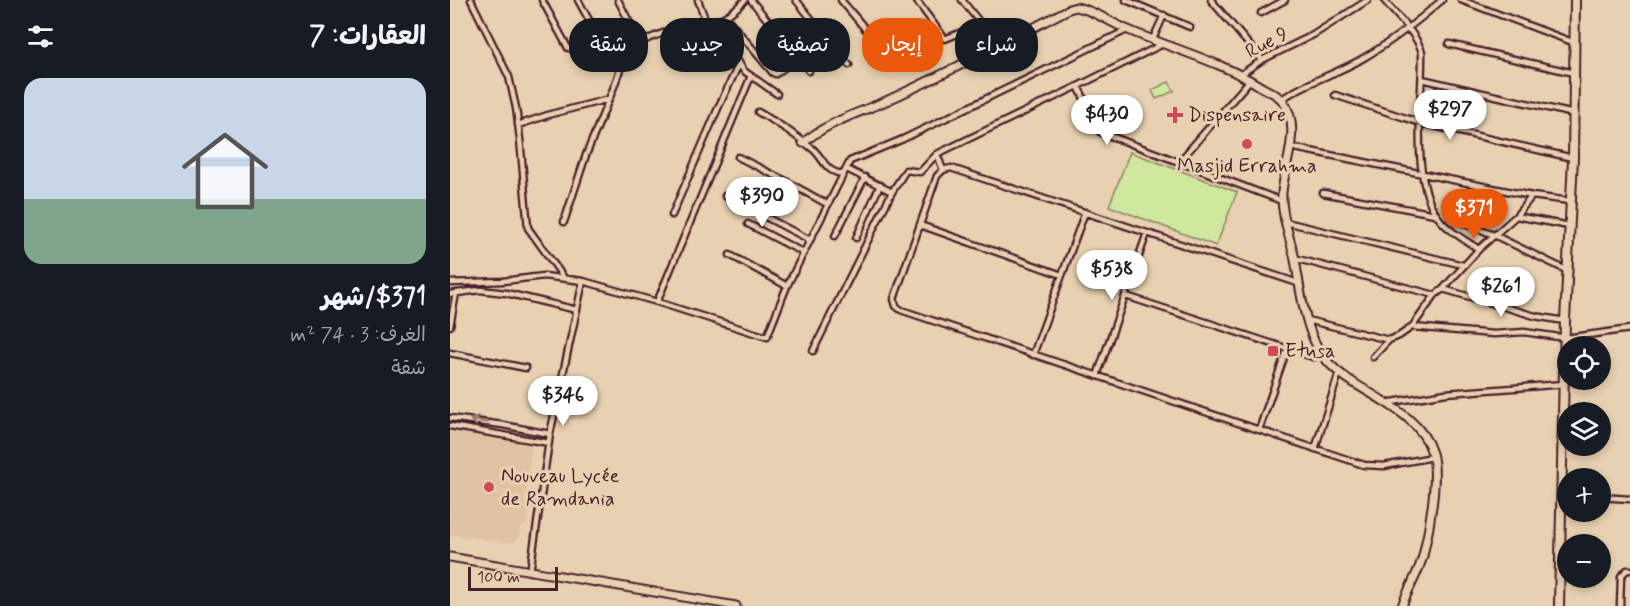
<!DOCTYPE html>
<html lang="ar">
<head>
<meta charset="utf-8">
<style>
  :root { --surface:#171b24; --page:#242831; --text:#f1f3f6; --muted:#9ea1a6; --accent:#ea580c }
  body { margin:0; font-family:Mynerve,"Playpen Sans Arabic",sans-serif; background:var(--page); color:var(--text); direction:rtl; height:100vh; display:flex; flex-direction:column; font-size:22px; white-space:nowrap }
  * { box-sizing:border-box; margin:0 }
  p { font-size:20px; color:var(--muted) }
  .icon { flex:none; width:33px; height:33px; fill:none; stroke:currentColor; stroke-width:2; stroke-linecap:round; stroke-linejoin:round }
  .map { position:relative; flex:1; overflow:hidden; direction:ltr }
  .details { display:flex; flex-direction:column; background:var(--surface); width:450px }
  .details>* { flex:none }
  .top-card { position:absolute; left:18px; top:18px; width:570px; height:54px; direction:rtl; display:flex; gap:12px }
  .buttons { position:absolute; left:1107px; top:336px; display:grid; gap:12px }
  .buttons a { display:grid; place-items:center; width:54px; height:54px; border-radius:50%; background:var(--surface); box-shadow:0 3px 9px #0003; font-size:30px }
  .scale { position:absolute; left:18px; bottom:15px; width:90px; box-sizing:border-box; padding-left:6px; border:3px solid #4a1f2b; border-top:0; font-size:16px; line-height:21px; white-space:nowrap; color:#4a1f2b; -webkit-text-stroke:4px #e8d1b1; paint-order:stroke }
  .price { position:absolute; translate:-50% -51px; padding:0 14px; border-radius:21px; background:#fff; color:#222; font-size:20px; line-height:39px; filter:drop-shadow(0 2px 3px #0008) }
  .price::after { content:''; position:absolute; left:50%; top:36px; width:18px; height:14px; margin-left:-9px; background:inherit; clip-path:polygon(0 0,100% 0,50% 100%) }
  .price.on { background:var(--accent); color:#fff }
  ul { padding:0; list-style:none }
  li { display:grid; align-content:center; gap:12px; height:318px; padding:0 24px }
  li span { display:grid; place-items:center; height:186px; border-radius:18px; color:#555 }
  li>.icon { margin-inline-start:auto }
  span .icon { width:108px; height:108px; fill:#fffc; stroke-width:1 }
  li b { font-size:26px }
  h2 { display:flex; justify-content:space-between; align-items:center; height:72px; padding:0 24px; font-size:26px }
  .tag { padding:0 21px; border-radius:24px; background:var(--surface); box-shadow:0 3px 9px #0003; font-size:21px; line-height:54px }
  .tag.on { background:var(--accent); color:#fff }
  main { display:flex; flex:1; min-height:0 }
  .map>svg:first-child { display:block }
  .built { fill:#dfc3a3 }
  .green { fill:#cfe89d; stroke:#8c8464; stroke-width:1.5 }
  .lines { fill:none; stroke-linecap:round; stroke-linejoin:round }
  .street-casing { stroke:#4a1f2b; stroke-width:9 }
  .secondary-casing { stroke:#4a1f2b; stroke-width:11 }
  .primary-casing { stroke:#4a1f2b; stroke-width:12 }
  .street { stroke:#e8d1b1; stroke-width:4.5 }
  .secondary { stroke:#e8d1b1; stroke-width:7 }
  .primary { stroke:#e8d1b1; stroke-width:8 }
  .oneway { stroke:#99786e }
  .poi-dot { fill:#d1495b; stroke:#e8d1b1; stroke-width:2 }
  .labels { text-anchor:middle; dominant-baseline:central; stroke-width:6; stroke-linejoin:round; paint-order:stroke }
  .street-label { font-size:20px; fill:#4a1f2b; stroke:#e8d1b1 }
  .poi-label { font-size:20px; fill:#4a1f2b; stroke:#e8d1b1; text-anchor:start }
</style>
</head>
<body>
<main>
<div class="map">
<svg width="1180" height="606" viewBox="0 0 1180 606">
  <rect width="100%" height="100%" fill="#e8d1b1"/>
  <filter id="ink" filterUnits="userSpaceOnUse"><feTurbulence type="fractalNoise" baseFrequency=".0167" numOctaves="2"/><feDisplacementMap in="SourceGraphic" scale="12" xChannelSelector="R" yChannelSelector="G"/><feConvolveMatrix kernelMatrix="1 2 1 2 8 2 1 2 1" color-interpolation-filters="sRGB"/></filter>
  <g filter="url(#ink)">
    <path class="built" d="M 0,430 L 82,445 L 74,505 L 78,509 L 79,517 L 76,525 L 71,527 L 70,536 L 66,541 L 58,543 L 0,535 Z"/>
    <path class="green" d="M 719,82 L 724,91 L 706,99 L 702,90 Z
      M 680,152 L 787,192 L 766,246 L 659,206 Z"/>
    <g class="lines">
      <defs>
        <path id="street" d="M 21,0 L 59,77 L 66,108 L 70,139 L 78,228 L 114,278
          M 92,0 L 118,48 L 155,49
          M 128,0 L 155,49 L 179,51
          M 168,0 L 190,43
          M 248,0 L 255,19
          M 301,0 L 359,71
          M 346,0 L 399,65
          M 391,0 L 417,31
          M 466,0 L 495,39 L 531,24 L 512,0
          M 676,0 L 740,27
          M 761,0 L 812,60
          M 934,0 C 947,17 965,31 972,52 C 973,100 958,185 992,222 C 1002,233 1016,241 1029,249
          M 1011,0 L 1125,43
          M 811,13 L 835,0
          M 276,17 L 323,73 L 326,74 L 334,68
          M 278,18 L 270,24 L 269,31 L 294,71 L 327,94
          M 512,32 L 529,55
          M 703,39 L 714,15
          M 713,44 L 628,86 L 650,132 L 832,201
          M 999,44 L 1124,73
          M 790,75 L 812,60 L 863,35 L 918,0
          M 972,79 L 1124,114
          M 885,95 L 971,123 L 1123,158
          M 832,99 C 856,82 884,75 910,60 C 940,43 966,23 992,0
          M 308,112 C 328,123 346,135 364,150 C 375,161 375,171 392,174
          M 68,125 L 101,114 L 159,99 C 164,89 173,57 179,50 C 189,39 239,24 255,19 L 260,24 C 275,17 284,12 295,0
          M 840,147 L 1082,196
          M 487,154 L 493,170
          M 288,157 L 332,179 L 377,204
          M 729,162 L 800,80
          M 442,192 L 456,170 L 470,172 L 487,154 L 628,86
          M 873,193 L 985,214
          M 275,196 L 360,240
          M 222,215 L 269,106 L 289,64
          M 1066,216 L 1119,226
          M 114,222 L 136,155 L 159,99
          M 836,222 L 1013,265
          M 1013,223 L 1044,235 L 1118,271
          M 298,224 L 354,253
          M 470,225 L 612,275
          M 385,236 L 415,177
          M 406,238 L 430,185
          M 280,255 L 337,286
          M 844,258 L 985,295
          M 0,283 L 53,281 L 94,276 L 133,281 L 207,302 L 317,337 L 337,286 L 400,161 L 453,139 L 677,30
          M 848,283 L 501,168 L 493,170 L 487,176 L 444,299 L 446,306 L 451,310 L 914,465 L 934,466 L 983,457
          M 993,289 L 1085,316 L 1115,321
          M 0,294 L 30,290 L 56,293 L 127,310
          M 676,296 L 863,357 L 873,355
          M 207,302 L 301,76
          M 857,320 L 939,340 L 949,336 L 962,327 L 985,295 L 993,289 L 1029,249 L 1066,216 L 1082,196 L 1120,201
          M 0,326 L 6,293
          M 962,327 L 1044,334 L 1074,332 L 1116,338 L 1180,329
          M 363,351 L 442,192 L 397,169
          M 0,353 L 76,368
          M 583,355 L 635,212
          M 923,357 L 939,340
          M 647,376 L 697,233
          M 936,403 L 996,393 L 1115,384
          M 0,418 L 53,425 L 100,434
          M 0,426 L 99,443
          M 809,430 L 837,349
          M 865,449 L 889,373
          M 1150,497 L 1180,499
          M 80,572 L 100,434 L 133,281
          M 1170,606 L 1171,576 L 1177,570 L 1180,570"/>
        <path id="secondary" d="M 353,143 C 378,121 416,111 447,96 C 505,69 562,39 619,9 L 626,7 C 643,10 660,22 676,29 C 722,49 771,61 813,88 C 819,91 828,95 832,100 C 853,126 834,164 832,193 C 831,213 839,235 844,255 C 848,274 850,294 855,313 C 859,330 866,349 878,362 C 908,395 968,407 982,453 C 989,477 979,531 973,556 C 968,574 958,589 952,606
          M 0,557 L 286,606"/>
        <path id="primary" d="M 1109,606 L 1115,321 L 1123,158 L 1125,0"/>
      </defs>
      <use href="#street" class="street-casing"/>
      <use href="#secondary" class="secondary-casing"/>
      <use href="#primary" class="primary-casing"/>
      <use href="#street" class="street"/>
      <use href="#secondary" class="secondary"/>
      <use href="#primary" class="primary"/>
    </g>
    <defs><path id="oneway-shaft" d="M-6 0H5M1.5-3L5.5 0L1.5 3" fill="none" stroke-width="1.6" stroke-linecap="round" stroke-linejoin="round" transform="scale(1.5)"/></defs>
    <use class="oneway" href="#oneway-shaft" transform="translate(29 421) rotate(-172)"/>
  </g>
  <g class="poi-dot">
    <path d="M722 106h6v6h6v6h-6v6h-6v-6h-6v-6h6z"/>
    <circle cx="797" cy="144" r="6"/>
    <rect x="817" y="345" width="12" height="12" rx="3"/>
    <circle cx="39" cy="487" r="6"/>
  </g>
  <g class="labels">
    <g class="street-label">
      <text transform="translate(817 43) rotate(-28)">Rue 9</text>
    </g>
    <g class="poi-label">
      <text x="738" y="115">Dispensaire</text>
      <text x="797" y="166" text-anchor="middle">Masjid Errahma</text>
      <text x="835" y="351">Etusa</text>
      <text x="51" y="476">Nouveau Lycée<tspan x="51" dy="23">de Ramdania</tspan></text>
    </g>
  </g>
</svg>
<div class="buttons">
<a><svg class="icon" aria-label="locate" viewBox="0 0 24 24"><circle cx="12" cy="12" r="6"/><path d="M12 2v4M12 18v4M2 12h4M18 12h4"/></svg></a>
<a><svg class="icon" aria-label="layers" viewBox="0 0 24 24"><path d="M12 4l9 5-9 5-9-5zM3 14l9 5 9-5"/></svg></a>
<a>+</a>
<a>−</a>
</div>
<div class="scale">100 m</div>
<b class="price" style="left:1000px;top:141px">$297</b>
<b class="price" style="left:657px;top:146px">$430</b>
<b class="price" style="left:312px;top:228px">$390</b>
<b class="price on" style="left:1024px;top:240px">$371</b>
<b class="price" style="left:662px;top:301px">$538</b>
<b class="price" style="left:1051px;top:318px">$261</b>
<b class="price" style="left:113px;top:427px">$346</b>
<div class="top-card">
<a class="tag">شراء</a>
<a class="tag on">إيجار</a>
<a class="tag">تصفية</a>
<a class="tag">جديد</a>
<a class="tag">شقة</a>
</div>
</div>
<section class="details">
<h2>العقارات: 7<svg class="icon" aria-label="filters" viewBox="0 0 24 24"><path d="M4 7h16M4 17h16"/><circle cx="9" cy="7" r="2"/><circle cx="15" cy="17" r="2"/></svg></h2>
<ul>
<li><span style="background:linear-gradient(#c9d6e8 65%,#7fa58c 0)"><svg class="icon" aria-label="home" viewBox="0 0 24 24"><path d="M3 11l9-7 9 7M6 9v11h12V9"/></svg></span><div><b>$371/شهر</b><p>الغرف: 3 · 74 m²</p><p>شقة</p></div></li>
</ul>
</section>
</main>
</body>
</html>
